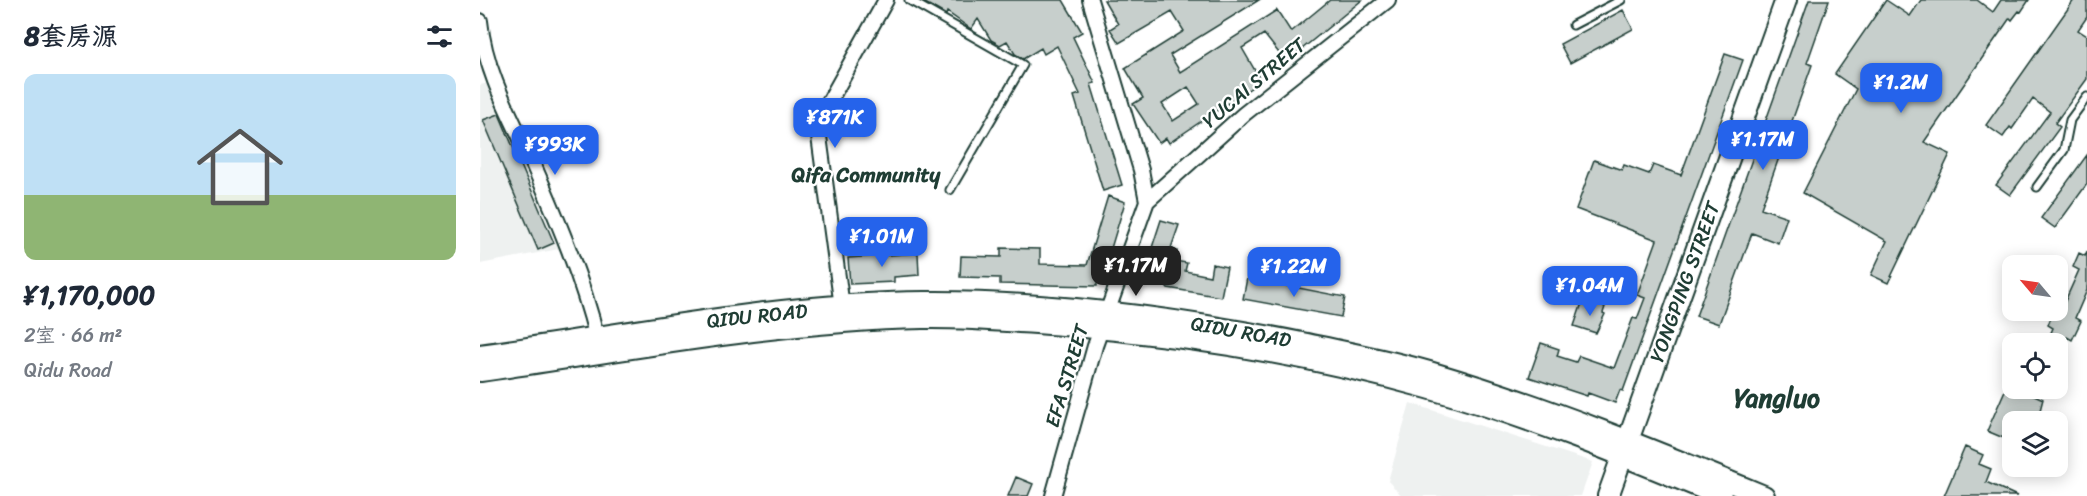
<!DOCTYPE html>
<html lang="zh">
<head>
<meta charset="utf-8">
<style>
  :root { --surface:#fff; --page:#f6f6f7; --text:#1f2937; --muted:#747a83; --accent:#2563eb }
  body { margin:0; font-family:Sriracha,"LXGW WenKai TC",sans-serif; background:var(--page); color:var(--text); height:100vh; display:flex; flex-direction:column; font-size:22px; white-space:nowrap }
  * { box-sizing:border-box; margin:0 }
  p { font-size:20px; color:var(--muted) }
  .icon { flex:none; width:33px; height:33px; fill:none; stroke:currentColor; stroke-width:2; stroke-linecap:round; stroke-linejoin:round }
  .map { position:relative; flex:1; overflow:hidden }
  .drawer { display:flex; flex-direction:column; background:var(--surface); width:480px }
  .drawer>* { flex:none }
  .needle { width:39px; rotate:299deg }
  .fabs { position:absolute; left:1522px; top:255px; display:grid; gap:12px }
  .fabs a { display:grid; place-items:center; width:66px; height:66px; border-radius:12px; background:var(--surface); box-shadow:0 3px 15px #0003; font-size:30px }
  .price { position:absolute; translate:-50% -51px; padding:0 14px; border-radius:12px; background:var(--accent); color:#fff; font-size:20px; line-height:39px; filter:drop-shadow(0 2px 3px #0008) }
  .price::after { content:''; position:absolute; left:50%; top:36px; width:18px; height:14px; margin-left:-9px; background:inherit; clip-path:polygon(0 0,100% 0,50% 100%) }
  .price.on { background:#222; color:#fff }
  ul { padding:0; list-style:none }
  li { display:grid; align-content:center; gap:12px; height:318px; padding:0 24px }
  li span { display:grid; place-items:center; height:186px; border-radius:12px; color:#555 }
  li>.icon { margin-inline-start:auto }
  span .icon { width:108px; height:108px; fill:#fffc; stroke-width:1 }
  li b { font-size:26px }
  h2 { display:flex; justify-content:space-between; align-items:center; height:72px; padding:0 24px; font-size:26px }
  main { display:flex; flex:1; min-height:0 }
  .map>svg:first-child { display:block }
  .built { fill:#eef1f0 }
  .building { fill:#c7cfcc; stroke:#1f3d34; stroke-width:1.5; fill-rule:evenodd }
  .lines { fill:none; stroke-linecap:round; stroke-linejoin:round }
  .lane-casing { stroke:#1f3d34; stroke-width:11 }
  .street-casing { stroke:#1f3d34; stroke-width:18 }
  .secondary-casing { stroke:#1f3d34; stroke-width:24 }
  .lane { stroke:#fff; stroke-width:7 }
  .street { stroke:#fff; stroke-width:14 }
  .secondary { stroke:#fff; stroke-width:20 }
  .labels { text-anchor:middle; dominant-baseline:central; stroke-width:4.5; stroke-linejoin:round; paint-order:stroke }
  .street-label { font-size:20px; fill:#1f3d34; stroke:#fff }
  .neighbourhood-label { font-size:21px; font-weight:bold; fill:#1f3d34; stroke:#fff }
  .district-label { font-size:26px; font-weight:bold; fill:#1f3d34; stroke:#fff }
</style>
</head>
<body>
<main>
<section class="drawer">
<h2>8套房源<svg class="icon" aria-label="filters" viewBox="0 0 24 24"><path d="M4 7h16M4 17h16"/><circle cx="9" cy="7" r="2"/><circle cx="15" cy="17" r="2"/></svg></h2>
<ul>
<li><span style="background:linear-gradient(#bfe0f5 65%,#8fb573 0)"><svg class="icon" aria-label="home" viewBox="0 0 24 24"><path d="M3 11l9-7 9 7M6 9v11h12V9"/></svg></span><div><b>¥1,170,000</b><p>2室 · 66 m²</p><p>Qidu Road</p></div></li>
</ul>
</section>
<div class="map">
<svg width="1607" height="496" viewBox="0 0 1607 496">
  <rect width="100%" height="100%" fill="#fff"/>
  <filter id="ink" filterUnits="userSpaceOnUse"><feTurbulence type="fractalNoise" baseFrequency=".0167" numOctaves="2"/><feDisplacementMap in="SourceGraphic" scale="12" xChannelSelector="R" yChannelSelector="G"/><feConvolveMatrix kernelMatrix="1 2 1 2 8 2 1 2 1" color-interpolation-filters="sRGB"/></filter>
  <g filter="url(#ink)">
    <path class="built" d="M 8,83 L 79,249 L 0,264 L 0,85 Z
      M 930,403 L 1113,462 L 1101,496 L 922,496 L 908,481 Z"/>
    <path class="building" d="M 440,0 L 583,0 L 602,32 L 593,37 L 615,83 L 611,84 L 642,185 L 623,191 L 594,96 L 600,94 L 577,46 L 564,54 L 561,48 L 543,59 L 535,54 L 527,41 L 520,45 L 511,40 L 498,19 L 491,29 L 467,12 L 466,15 Z
      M 624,0 L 779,0 L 690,55 L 700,72 L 797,10 L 811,32 L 850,0 L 882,0 L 806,62 L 784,34 L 762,48 L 781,81 L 689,143 L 686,138 L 679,143 L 653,104 L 663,98 L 645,68 L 704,31 L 692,12 L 639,43 L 630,29 L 638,24 ZM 708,87 L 719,104 L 693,121 L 682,104 Z
      M 1329,0 L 1349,0 L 1327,63 L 1332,65 L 1281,208 L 1307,217 L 1298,243 L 1272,233 L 1239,324 L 1216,316 Z
      M 1406,0 L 1430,16 L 1441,0 L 1497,0 L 1513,12 L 1521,0 L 1549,0 L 1541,12 L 1539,11 L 1532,20 L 1530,18 L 1444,142 L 1470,154 L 1408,283 L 1391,275 L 1407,241 L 1323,193 L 1376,89 L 1355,74 Z
      M 1594,0 L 1607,0 L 1607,17 L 1598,30 L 1607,36 L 1607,79 L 1575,123 L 1580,127 L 1530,195 L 1516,185 L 1570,112 L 1553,99 L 1532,129 L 1530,127 L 1523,137 L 1506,125 Z
      M 1143,10 L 1153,29 L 1090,63 L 1080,44 Z
      M 1245,54 L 1263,60 L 1143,391 L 1140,390 L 1135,403 L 1108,393 L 1107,396 L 1049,377 L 1061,343 L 1079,349 L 1077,356 L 1096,362 L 1099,356 L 1134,368 L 1153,318 L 1157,319 L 1165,298 L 1157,295 L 1177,240 L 1096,209 L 1114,160 L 1142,170 L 1144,165 L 1169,174 L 1173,165 L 1201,175 Z
      M 19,114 L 74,243 L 58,250 L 3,120 Z
      M 1607,155 L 1607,184 L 1575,228 L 1561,218 Z
      M 628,196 L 645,202 L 626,265 L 618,263 L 617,286 L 520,284 L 520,278 L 480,277 L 481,256 L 521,257 L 521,248 L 560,249 L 560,264 L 607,265 Z
      M 681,220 L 699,225 L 691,248 L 697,251 L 694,261 L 707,263 L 705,271 L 730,276 L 732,264 L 747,267 L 741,297 L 688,288 L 667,263 Z
      M 1607,251 L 1607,290 L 1595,318 L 1601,321 L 1592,340 L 1587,337 L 1584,344 L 1566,344 L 1573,328 L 1568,325 L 1574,310 L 1581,310 L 1599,270 L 1593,267 L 1599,253 L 1605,256 Z
      M 438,253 L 439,275 L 414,277 L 414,282 L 370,284 L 368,258 Z
      M 767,278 L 865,297 L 861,317 L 763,299 Z
      M 1103,300 L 1125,307 L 1123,313 L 1125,314 L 1116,333 L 1094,326 Z
      M 1526,388 L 1539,388 L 1563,399 L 1557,422 L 1533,422 L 1526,439 L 1507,431 Z
      M 1485,447 L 1503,455 L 1499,464 L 1511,469 L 1506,482 L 1537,496 L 1464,496 Z
      M 536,477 L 553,484 L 548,496 L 528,496 Z"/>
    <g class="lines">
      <defs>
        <path id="lane" d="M 429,0 L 543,65 L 470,190
          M 1093,25 L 1141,0
          M 1557,187 L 1584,150 L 1590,120 L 1607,97"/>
        <path id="street" d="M 610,0 L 661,170 L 667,201
          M 0,21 C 5,73 33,120 54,166 C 79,223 102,278 117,338
          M 362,307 L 338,129 L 340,118 L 406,0
          M 573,496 L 615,346 L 667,201 L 764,114 L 908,0"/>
        <path id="secondary" d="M 0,355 C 147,334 297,303 446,302 C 573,301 702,319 827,344 C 869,353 914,361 956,374 C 1068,407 1175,451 1284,496
          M 0,371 C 147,350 295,321 443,318 C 490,317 537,322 583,325 C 706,335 829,355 948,388 C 1048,416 1145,456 1241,496
          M 1128,496 L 1306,0"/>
      </defs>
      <use href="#lane" class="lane-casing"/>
      <use href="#street" class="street-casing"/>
      <use href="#secondary" class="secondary-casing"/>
      <use href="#lane" class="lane"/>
      <use href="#street" class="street"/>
      <use href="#secondary" class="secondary"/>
    </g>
  </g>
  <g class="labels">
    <g class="street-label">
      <text transform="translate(774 83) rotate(-40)">YUCAI STREET</text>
      <text transform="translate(1205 282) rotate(-70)">YONGPING STREET</text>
      <text transform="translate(277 316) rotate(-6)">QIDU ROAD</text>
      <text transform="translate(761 332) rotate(10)">QIDU ROAD</text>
      <text transform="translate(587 376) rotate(-73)">EFA STREET</text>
    </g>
    <g class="neighbourhood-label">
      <text x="386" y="175">Qifa Community</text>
    </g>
    <g class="district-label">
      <text x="1297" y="398">Yangluo</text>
    </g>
  </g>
</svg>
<div class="fabs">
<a><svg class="needle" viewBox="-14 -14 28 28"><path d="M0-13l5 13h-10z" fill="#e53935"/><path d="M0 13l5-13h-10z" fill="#747a83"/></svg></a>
<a><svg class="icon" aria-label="locate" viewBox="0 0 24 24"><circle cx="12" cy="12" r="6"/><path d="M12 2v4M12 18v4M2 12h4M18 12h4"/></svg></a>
<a><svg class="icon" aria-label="layers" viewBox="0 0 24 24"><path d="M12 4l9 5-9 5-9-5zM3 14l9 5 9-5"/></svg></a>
</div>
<b class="price" style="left:1421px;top:114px">¥1.2M</b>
<b class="price" style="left:355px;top:149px">¥871K</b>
<b class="price" style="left:1283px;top:171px">¥1.17M</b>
<b class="price" style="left:75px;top:176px">¥993K</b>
<b class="price" style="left:402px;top:268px">¥1.01M</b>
<b class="price on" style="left:656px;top:297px">¥1.17M</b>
<b class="price" style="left:814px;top:298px">¥1.22M</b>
<b class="price" style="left:1110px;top:317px">¥1.04M</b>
</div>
</main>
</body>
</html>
